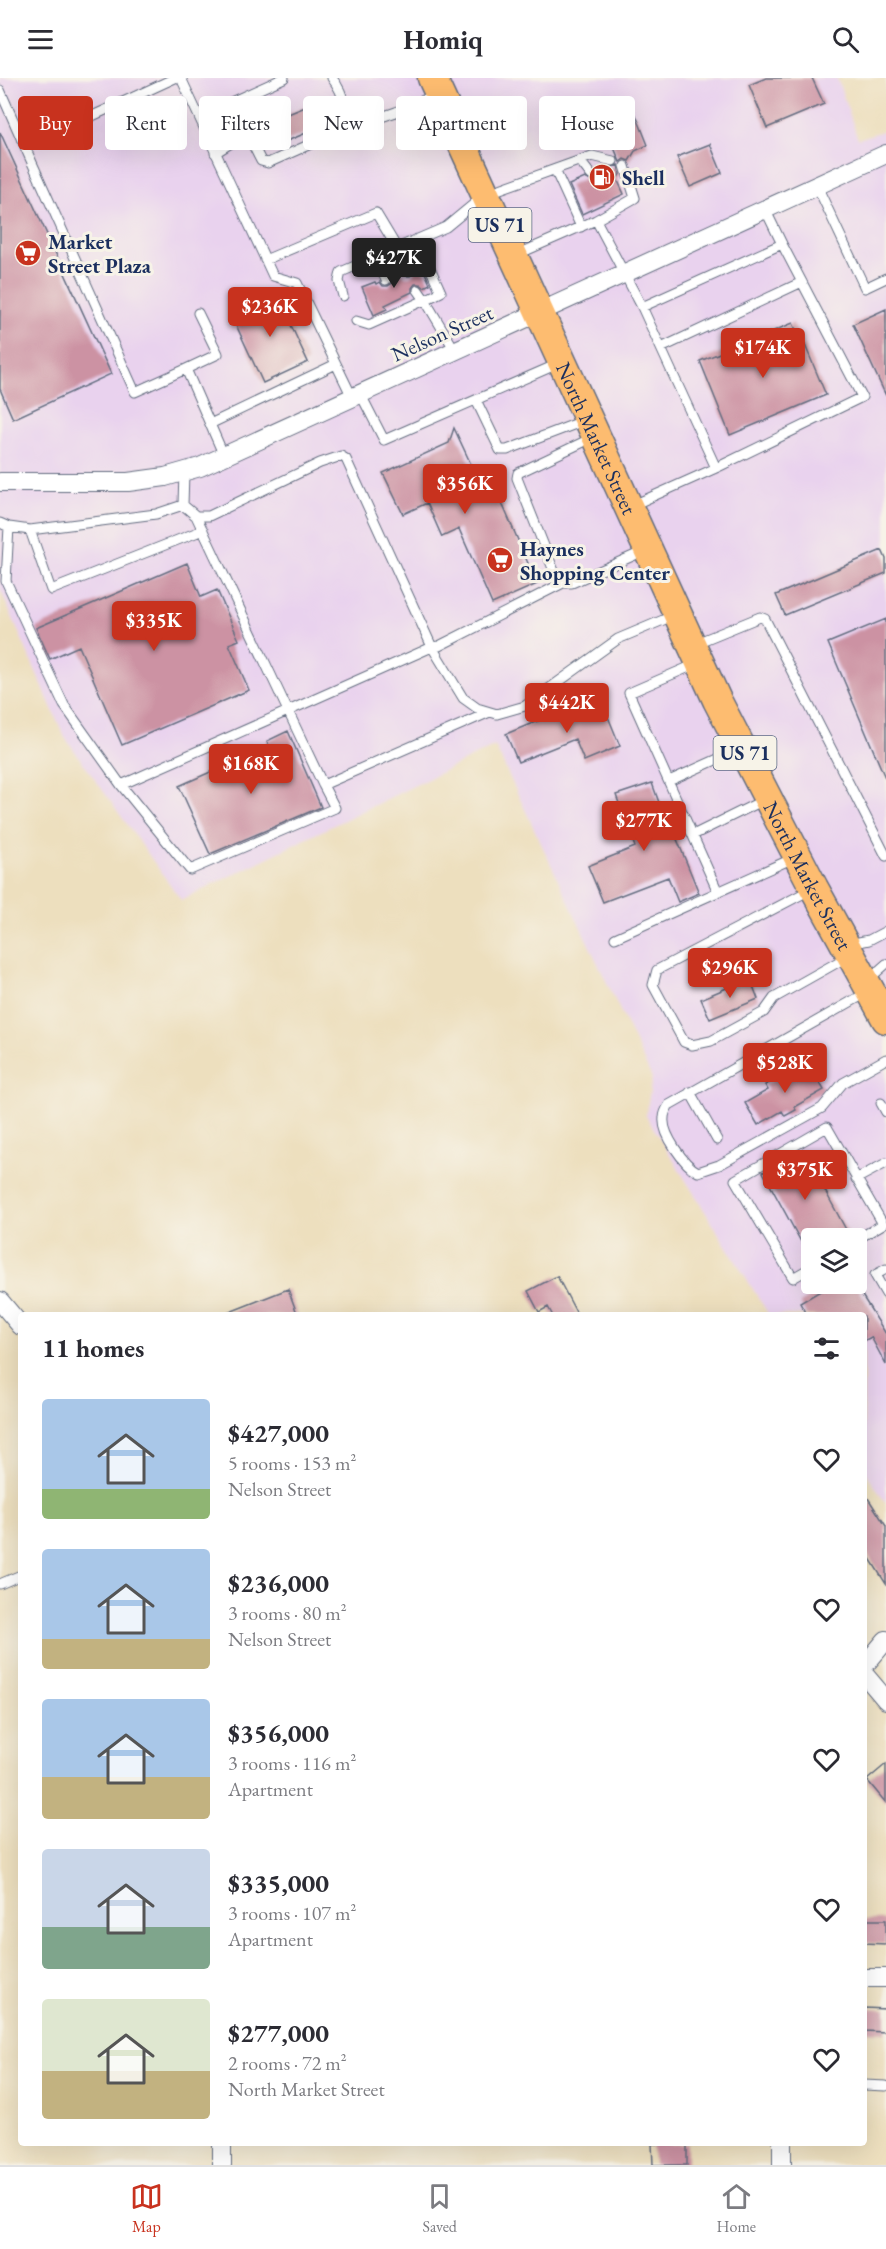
<!DOCTYPE html>
<html lang="en">
<head>
<meta charset="utf-8">
<style>
  :root { --surface:#fff; --page:#f2f2f3; --text:#2b2b33; --muted:#7c7c81; --line:#e1e1e2; --accent:#c8321e }
  body { margin:0; font-family:"EB Garamond",serif; background:var(--page); color:var(--text); height:100vh; display:flex; flex-direction:column; font-size:22px; white-space:nowrap }
  * { box-sizing:border-box; margin:0 }
  p { font-size:20px; color:var(--muted) }
  .icon { flex:none; width:33px; height:33px; fill:none; stroke:currentColor; stroke-width:2; stroke-linecap:round; stroke-linejoin:round }
  .map { position:relative; flex:1; overflow:hidden }
  .sheet { position:absolute; left:18px; top:1234px; width:849px; height:834px; display:flex; flex-direction:column; background:var(--surface); border-radius:6px; box-shadow:0 6px 24px #0002 }
  .sheet>* { flex:none }
  .hud { position:absolute; left:18px; top:18px; width:850px; height:54px; display:flex; gap:12px }
  .controls { position:absolute; left:801px; top:1150px; display:grid; gap:12px }
  .controls a { display:grid; place-items:center; width:66px; height:66px; border-radius:6px; background:var(--surface); box-shadow:0 6px 24px #0002; font-size:30px }
  .price { position:absolute; translate:-50% -51px; padding:0 14px; border-radius:6px; background:var(--accent); color:#fff; font-size:20px; line-height:39px; filter:drop-shadow(0 2px 3px #0008) }
  .price::after { content:''; position:absolute; left:50%; top:36px; width:18px; height:14px; margin-left:-9px; background:inherit; clip-path:polygon(0 0,100% 0,50% 100%) }
  .price.current { background:#222; color:#fff }
  ul { padding:0; list-style:none }
  li { display:flex; align-items:center; gap:18px; height:150px; padding:0 24px }
  li span { display:grid; place-items:center; flex:none; width:168px; height:120px; border-radius:6px; color:#555 }
  li>.icon { margin-inline-start:auto }
  span .icon { width:72px; height:72px; fill:#fffc; stroke-width:1 }
  li b { font-size:26px }
  h2 { display:flex; justify-content:space-between; align-items:center; height:72px; padding:0 24px; font-size:26px }
  .tag { padding:0 21px; border-radius:6px; background:var(--surface); box-shadow:0 6px 24px #0002; font-size:21px; line-height:54px }
  .tag.current { background:var(--accent); color:#fff }
  header { display:flex; justify-content:space-between; align-items:center; height:78px; padding:0 24px; background:var(--surface); font-size:27px; font-weight:700 }
  .tab-bar { display:flex; justify-content:space-around; align-items:center; height:84px; border-top:2px solid var(--line); background:var(--surface); font-size:16px; color:var(--muted) }
  .tab-bar a { display:grid; justify-items:center; gap:3px }
  .tab-bar .current { color:var(--accent) }
  .map>svg:first-child { display:block }
  .built { fill:#e9d2ee; fill-rule:evenodd }
  .building { fill:#cc92a3 }
  .lines { fill:none; stroke-linecap:round; stroke-linejoin:round }
  .lane-casing { stroke:#646d80; stroke-width:11 }
  .street-casing { stroke:#646d80; stroke-width:20 }
  .primary-casing { stroke:#646d80; stroke-width:31 }
  .lane { stroke:#fff; stroke-width:9 }
  .street { stroke:#fff; stroke-width:18 }
  .primary { stroke:#fdbc6f; stroke-width:28 }
  .labels { text-anchor:middle; dominant-baseline:central; stroke-width:6; stroke-linejoin:round; paint-order:stroke }
  .shield { fill:#f7f3e8; stroke:#5d6a87; stroke-width:1.5 }
  .shield-label { font-size:20px; font-weight:bold; fill:#1b2f5e }
  .poi-label { font-size:21px; font-weight:bold; fill:#1b2f5e; stroke:#f7f3e8; text-anchor:start }
  .street-label { font-size:21px; fill:#1b2f5e; stroke:#f7f3e8 }
</style>
</head>
<body>
<header><svg class="icon" aria-label="menu" viewBox="0 0 24 24"><path d="M4 6h16M4 12h16M4 18h16"/></svg>Homiq<svg class="icon" aria-label="search" viewBox="0 0 24 24"><circle cx="10" cy="10" r="6"/><path d="M15 15l6 6"/></svg></header>
<div class="map">
<svg width="886" height="2087" viewBox="0 0 886 2087">
  <rect width="100%" height="100%" fill="#f7f3e8"/>
  <filter id="ink" filterUnits="userSpaceOnUse"><feTurbulence type="fractalNoise" baseFrequency=".0167" numOctaves="2"/><feDisplacementMap in="SourceGraphic" scale="12" xChannelSelector="R" yChannelSelector="G"/><feConvolveMatrix kernelMatrix="1 2 1 2 8 2 1 2 1" color-interpolation-filters="sRGB"/></filter>
  <filter id="wash" filterUnits="userSpaceOnUse"><feTurbulence type="fractalNoise" baseFrequency=".008" numOctaves="4" result="noise"/><feDisplacementMap in="SourceGraphic" scale="24" xChannelSelector="R" yChannelSelector="G"/><feGaussianBlur stdDeviation="1.35" result="paint"/><feColorMatrix in="noise" values="0 0 0 0 0 0 0 0 0 0 0 0 0 0 0 0 0 1.4 0 .05"/><feComposite in="paint" operator="in"/></filter>
  <g filter="url(#wash)">
    <rect width="100%" height="100%" fill="#eddfbe"/>
    <path class="built" d="M 0,0 L 837,0 L 858,61 L 886,52 L 886,1426 L 864,1391 L 864,1238 L 769,1237 L 646,1038 L 652,1000 L 495,668 L 181,822 L 64,658 L 0,511 ZM 812,1161 L 856,1161 L 856,1206 L 812,1206 Z"/>
    <g id="blocks">
      <path class="building" d="M 766,0 L 812,0 L 824,26 L 767,50 L 749,7 Z
        M 325,21 L 335,43 L 275,68 L 266,45 Z
        M 636,37 L 648,67 L 635,73 L 629,83 L 624,81 L 620,84 L 606,50 Z
        M 0,54 L 111,296 L 13,341 L 0,311 Z
        M 710,66 L 722,95 L 690,109 L 677,79 Z
        M 618,87 L 620,96 L 617,101 L 624,116 L 582,136 L 569,107 L 585,100 L 593,104 L 597,100 L 597,94 Z
        M 421,186 L 430,206 L 424,209 L 420,206 L 415,206 L 412,210 L 412,214 L 385,227 L 387,231 L 374,237 L 362,209 L 375,204 L 376,206 L 380,204 L 383,208 L 388,208 L 392,205 L 392,199 L 402,195 L 405,198 L 410,198 L 414,195 L 414,189 Z
        M 276,215 L 308,284 L 263,305 L 231,236 Z
        M 886,231 L 886,318 L 853,246 Z
        M 793,245 L 803,268 L 805,267 L 826,317 L 730,357 L 700,283 Z
        M 454,350 L 484,414 L 495,409 L 537,506 L 492,526 L 459,451 L 442,459 L 427,425 L 403,436 L 383,395 L 449,365 Z
        M 882,472 L 886,481 L 886,495 L 785,537 L 776,517 Z
        M 187,485 L 201,519 L 217,512 L 239,562 L 229,566 L 249,612 L 122,667 L 79,568 L 50,581 L 36,550 Z
        M 886,541 L 886,702 L 828,565 Z
        M 602,624 L 620,668 L 584,683 L 575,661 L 518,684 L 506,656 L 562,633 L 565,639 Z
        M 288,653 L 321,729 L 210,776 L 179,708 L 269,668 L 267,663 Z
        M 652,705 L 670,755 L 674,754 L 699,815 L 678,824 L 668,799 L 603,824 L 588,788 L 635,769 L 616,717 Z
        M 750,900 L 758,921 L 710,941 L 701,921 Z
        M 808,985 L 824,1012 L 794,1029 L 796,1032 L 785,1038 L 782,1033 L 758,1047 L 745,1025 L 768,1012 L 765,1007 Z
        M 803,1072 L 850,1159 L 849,1161 L 812,1161 L 811,1182 L 763,1094 Z
        M 557,1198 L 578,1238 L 553,1238 L 548,1229 L 539,1234 L 528,1213 Z
        M 832,1206 L 855,1206 L 886,1256 L 886,1287 L 871,1259 L 864,1263 L 864,1238 L 807,1238 L 800,1225 Z
        M 288,1211 L 298,1238 L 222,1238 L 222,1237 Z
        M 864,1414 L 886,1448 L 886,1506 L 864,1471 Z
        M 886,1686 L 886,1725 L 867,1702 Z
        M 864,1842 L 886,1842 L 886,1866 L 864,1865 Z
        M 864,1930 L 886,1931 L 886,1954 L 864,1953 Z
        M 652,2066 L 687,2066 L 687,2087 L 653,2087 Z"/>
    </g>
  </g>
  <g filter="url(#ink)">
    <use href="#blocks" fill-opacity="0" stroke="#646d80" stroke-width="1.5"/>
    <g class="lines">
      <defs>
        <path id="lane" d="M 175,0 L 25,69 L 135,314 L 186,291 L 224,378
          M 181,0 L 273,198 L 297,205 L 353,321
          M 284,0 L 231,24 L 261,83 L 268,85 L 340,53 L 396,34 L 435,17
          M 332,0 C 345,17 348,33 340,53
          M 0,12 L 25,69
          M 215,75 L 247,55
          M 580,83 L 591,97
          M 625,88 L 635,120 L 596,142 L 642,229 L 782,166 L 765,131
          M 555,92 L 581,149
          M 817,108 L 865,210 L 886,200
          M 417,161 L 441,214 L 425,222 L 456,274
          M 516,177 L 596,142
          M 375,179 L 386,202
          M 265,182 L 376,135 L 397,170 L 408,192
          M 343,218 L 339,203 L 341,194 L 446,149 L 486,116 L 592,78 L 613,83
          M 356,243 L 369,247 L 425,222 L 418,212
          M 661,270 L 802,204
          M 186,291 L 218,276 L 198,235
          M 361,317 L 384,362 L 560,285
          M 476,322 L 500,372 L 507,372 L 586,342
          M 210,346 L 336,286
          M 594,359 L 518,395 L 517,400 L 556,498 L 563,505 L 572,505 L 644,473
          M 716,390 L 862,319 L 782,166
          M 183,427 L 196,438 L 209,438 L 320,385 L 341,378 L 346,381 L 432,569 L 439,568 L 563,505
          M 631,428 L 716,390 L 642,229
          M 196,438 L 288,633 L 432,569 L 463,620 L 477,630 L 497,636 L 525,628 L 618,561 L 675,537
          M 0,445 L 9,449 L 30,452 L 156,436 L 183,427 L 184,394
          M 9,449 L 6,503 L 64,627 L 121,707
          M 30,452 L 51,512 L 203,452
          M 694,566 L 760,539 L 765,541 L 886,778
          M 696,586 L 629,615 L 718,814
          M 669,703 L 740,671
          M 323,707 L 335,730 L 190,792 L 121,707 L 288,633 L 323,707 L 490,634
          M 693,757 L 766,721
          M 812,811 L 657,892 L 653,907 L 684,964 L 692,967 L 711,963 L 764,934 L 774,920 L 847,879
          M 615,860 L 796,779
          M 849,866 L 869,862 L 886,853
          M 869,901 L 886,886
          M 868,914 L 669,1027 C 667,1030 664,1036 664,1040 C 662,1056 684,1087 698,1094 L 719,1087 L 822,1030 L 843,1005 L 886,981
          M 690,1014 L 717,1062
          M 881,1025 L 886,1034
          M 856,1101 L 886,1085
          M 812,1189 L 793,1200 L 735,1102 L 827,1049 L 883,1146 L 856,1162
          M 886,1191 L 875,1197 L 886,1216
          M 0,1506 L 21,1497
          M 864,2007 L 886,2008"/>
        <path id="street" d="M 0,404 L 128,404 L 165,399 L 200,389 L 886,76
          M 0,1223 L 21,1248
          M 864,1588 L 886,1562
          M 864,1596 L 886,1622
          M 864,1900 L 886,1900
          M 222,2066 L 222,2087
          M 782,2066 L 782,2087"/>
        <g id="primary">
          <path id="s1" d="M 432,0 L 717,622 L 814,810 L 886,941"/>
        </g>
      </defs>
      <use href="#lane" class="lane-casing"/>
      <use href="#street" class="street-casing"/>
      <use href="#primary" class="primary-casing"/>
      <use href="#lane" class="lane"/>
      <use href="#street" class="street"/>
      <use href="#primary" class="primary"/>
    </g>
  </g>
  <defs>
    <symbol id="fuel-disc" viewBox="-11 -11 22 22"><circle r="9.5" fill="#c8321e" stroke="#f7f3e8"/><path d="M-5.5-6h7V0h2V4h1.3V-2.5L3-4.5l.8-.8L6-3V5H2.5V1h-1V6h-7ZM-4.2-4.7v3.2H.2V-4.7Z" fill="#fff"/></symbol>
    <symbol id="supermarket-disc" viewBox="-11 -11 22 22"><circle r="9.5" fill="#c8321e" stroke="#f7f3e8"/><path d="M-6-5.5h2.5l.6 2H6L4.5 2H-2.5L-4.4-4H-6ZM-1.5 3.2a1.3 1.3 0 1 0 .1 0ZM3 3.2a1.3 1.3 0 1 0 .1 0Z" fill="#fff"/></symbol>
  </defs>
  <g fill-rule="evenodd">
    <use href="#fuel-disc" x="587" y="84" width="30" height="30"/>
    <use href="#supermarket-disc" x="13" y="160" width="30" height="30"/>
    <use href="#supermarket-disc" x="485" y="467" width="30" height="30"/>
  </g>
  <g class="labels">
    <g class="shield">
      <rect x="468.5" y="130" width="63" height="34" rx="4.5"/>
      <rect x="713.5" y="658" width="63" height="34" rx="4.5"/>
    </g>
    <g class="shield-label">
      <text x="500" y="147">US 71</text>
      <text x="745" y="675">US 71</text>
    </g>
    <g class="poi-label">
      <text x="622" y="99">Shell</text>
      <text x="48" y="163">Market<tspan x="48" dy="24">Street Plaza</tspan></text>
      <text x="520" y="470">Haynes<tspan x="520" dy="24">Shopping Center</tspan></text>
    </g>
    <g class="street-label">
      <text transform="translate(442 255) rotate(-24)">Nelson Street</text>
      <text stroke="none"><textPath href="#s1" startOffset="396">North Market Street</textPath></text>
      <text stroke="none"><textPath href="#s1" startOffset="882">North Market Street</textPath></text>
    </g>
  </g>
</svg>
<div class="controls">
<a><svg class="icon" aria-label="layers" viewBox="0 0 24 24"><path d="M12 4l9 5-9 5-9-5zM3 14l9 5 9-5"/></svg></a>
</div>
<b class="price current" style="left:394px;top:211px">$427K</b>
<b class="price" style="left:270px;top:260px">$236K</b>
<b class="price" style="left:763px;top:301px">$174K</b>
<b class="price" style="left:465px;top:437px">$356K</b>
<b class="price" style="left:154px;top:574px">$335K</b>
<b class="price" style="left:567px;top:656px">$442K</b>
<b class="price" style="left:251px;top:717px">$168K</b>
<b class="price" style="left:644px;top:774px">$277K</b>
<b class="price" style="left:730px;top:921px">$296K</b>
<b class="price" style="left:785px;top:1016px">$528K</b>
<b class="price" style="left:805px;top:1123px">$375K</b>
<div class="hud">
<a class="tag current">Buy</a>
<a class="tag">Rent</a>
<a class="tag">Filters</a>
<a class="tag">New</a>
<a class="tag">Apartment</a>
<a class="tag">House</a>
</div>
<section class="sheet">
<h2>11 homes<svg class="icon" aria-label="filters" viewBox="0 0 24 24"><path d="M4 7h16M4 17h16"/><circle cx="9" cy="7" r="2"/><circle cx="15" cy="17" r="2"/></svg></h2>
<ul>
<li><span style="background:linear-gradient(#a9c7e8 75%,#8fb573 0)"><svg class="icon" aria-label="home" viewBox="0 0 24 24"><path d="M3 11l9-7 9 7M6 9v11h12V9"/></svg></span><div><b>$427,000</b><p>5 rooms · 153 m²</p><p>Nelson Street</p></div><svg class="icon" aria-label="heart" viewBox="0 0 24 24"><path d="M12 20l-8-8c-3-5 5-10 8-4 3-6 11-1 8 4z"/></svg></li>
<li><span style="background:linear-gradient(#a9c7e8 75%,#c2b280 0)"><svg class="icon" aria-label="home" viewBox="0 0 24 24"><path d="M3 11l9-7 9 7M6 9v11h12V9"/></svg></span><div><b>$236,000</b><p>3 rooms · 80 m²</p><p>Nelson Street</p></div><svg class="icon" aria-label="heart" viewBox="0 0 24 24"><path d="M12 20l-8-8c-3-5 5-10 8-4 3-6 11-1 8 4z"/></svg></li>
<li><span style="background:linear-gradient(#a9c7e8 65%,#c2b280 0)"><svg class="icon" aria-label="home" viewBox="0 0 24 24"><path d="M3 11l9-7 9 7M6 9v11h12V9"/></svg></span><div><b>$356,000</b><p>3 rooms · 116 m²</p><p>Apartment</p></div><svg class="icon" aria-label="heart" viewBox="0 0 24 24"><path d="M12 20l-8-8c-3-5 5-10 8-4 3-6 11-1 8 4z"/></svg></li>
<li><span style="background:linear-gradient(#c9d6e8 65%,#7fa58c 0)"><svg class="icon" aria-label="home" viewBox="0 0 24 24"><path d="M3 11l9-7 9 7M6 9v11h12V9"/></svg></span><div><b>$335,000</b><p>3 rooms · 107 m²</p><p>Apartment</p></div><svg class="icon" aria-label="heart" viewBox="0 0 24 24"><path d="M12 20l-8-8c-3-5 5-10 8-4 3-6 11-1 8 4z"/></svg></li>
<li><span style="background:linear-gradient(#dfe7d0 60%,#c2b280 0)"><svg class="icon" aria-label="home" viewBox="0 0 24 24"><path d="M3 11l9-7 9 7M6 9v11h12V9"/></svg></span><div><b>$277,000</b><p>2 rooms · 72 m²</p><p>North Market Street</p></div><svg class="icon" aria-label="heart" viewBox="0 0 24 24"><path d="M12 20l-8-8c-3-5 5-10 8-4 3-6 11-1 8 4z"/></svg></li>
</ul>
</section>
</div>
<nav class="tab-bar">
<a class="current"><svg class="icon" aria-label="map" viewBox="0 0 24 24"><path d="M3 6l6-2 6 2 6-2v14l-6 2-6-2-6 2zM9 4v14M15 6v14"/></svg>Map</a>
<a><svg class="icon" aria-label="saved" viewBox="0 0 24 24"><path d="M7 4h10v16l-5-4-5 4z"/></svg>Saved</a>
<a><svg class="icon" aria-label="home" viewBox="0 0 24 24"><path d="M3 11l9-7 9 7M6 9v11h12V9"/></svg>Home</a>
</nav>
</body>
</html>
